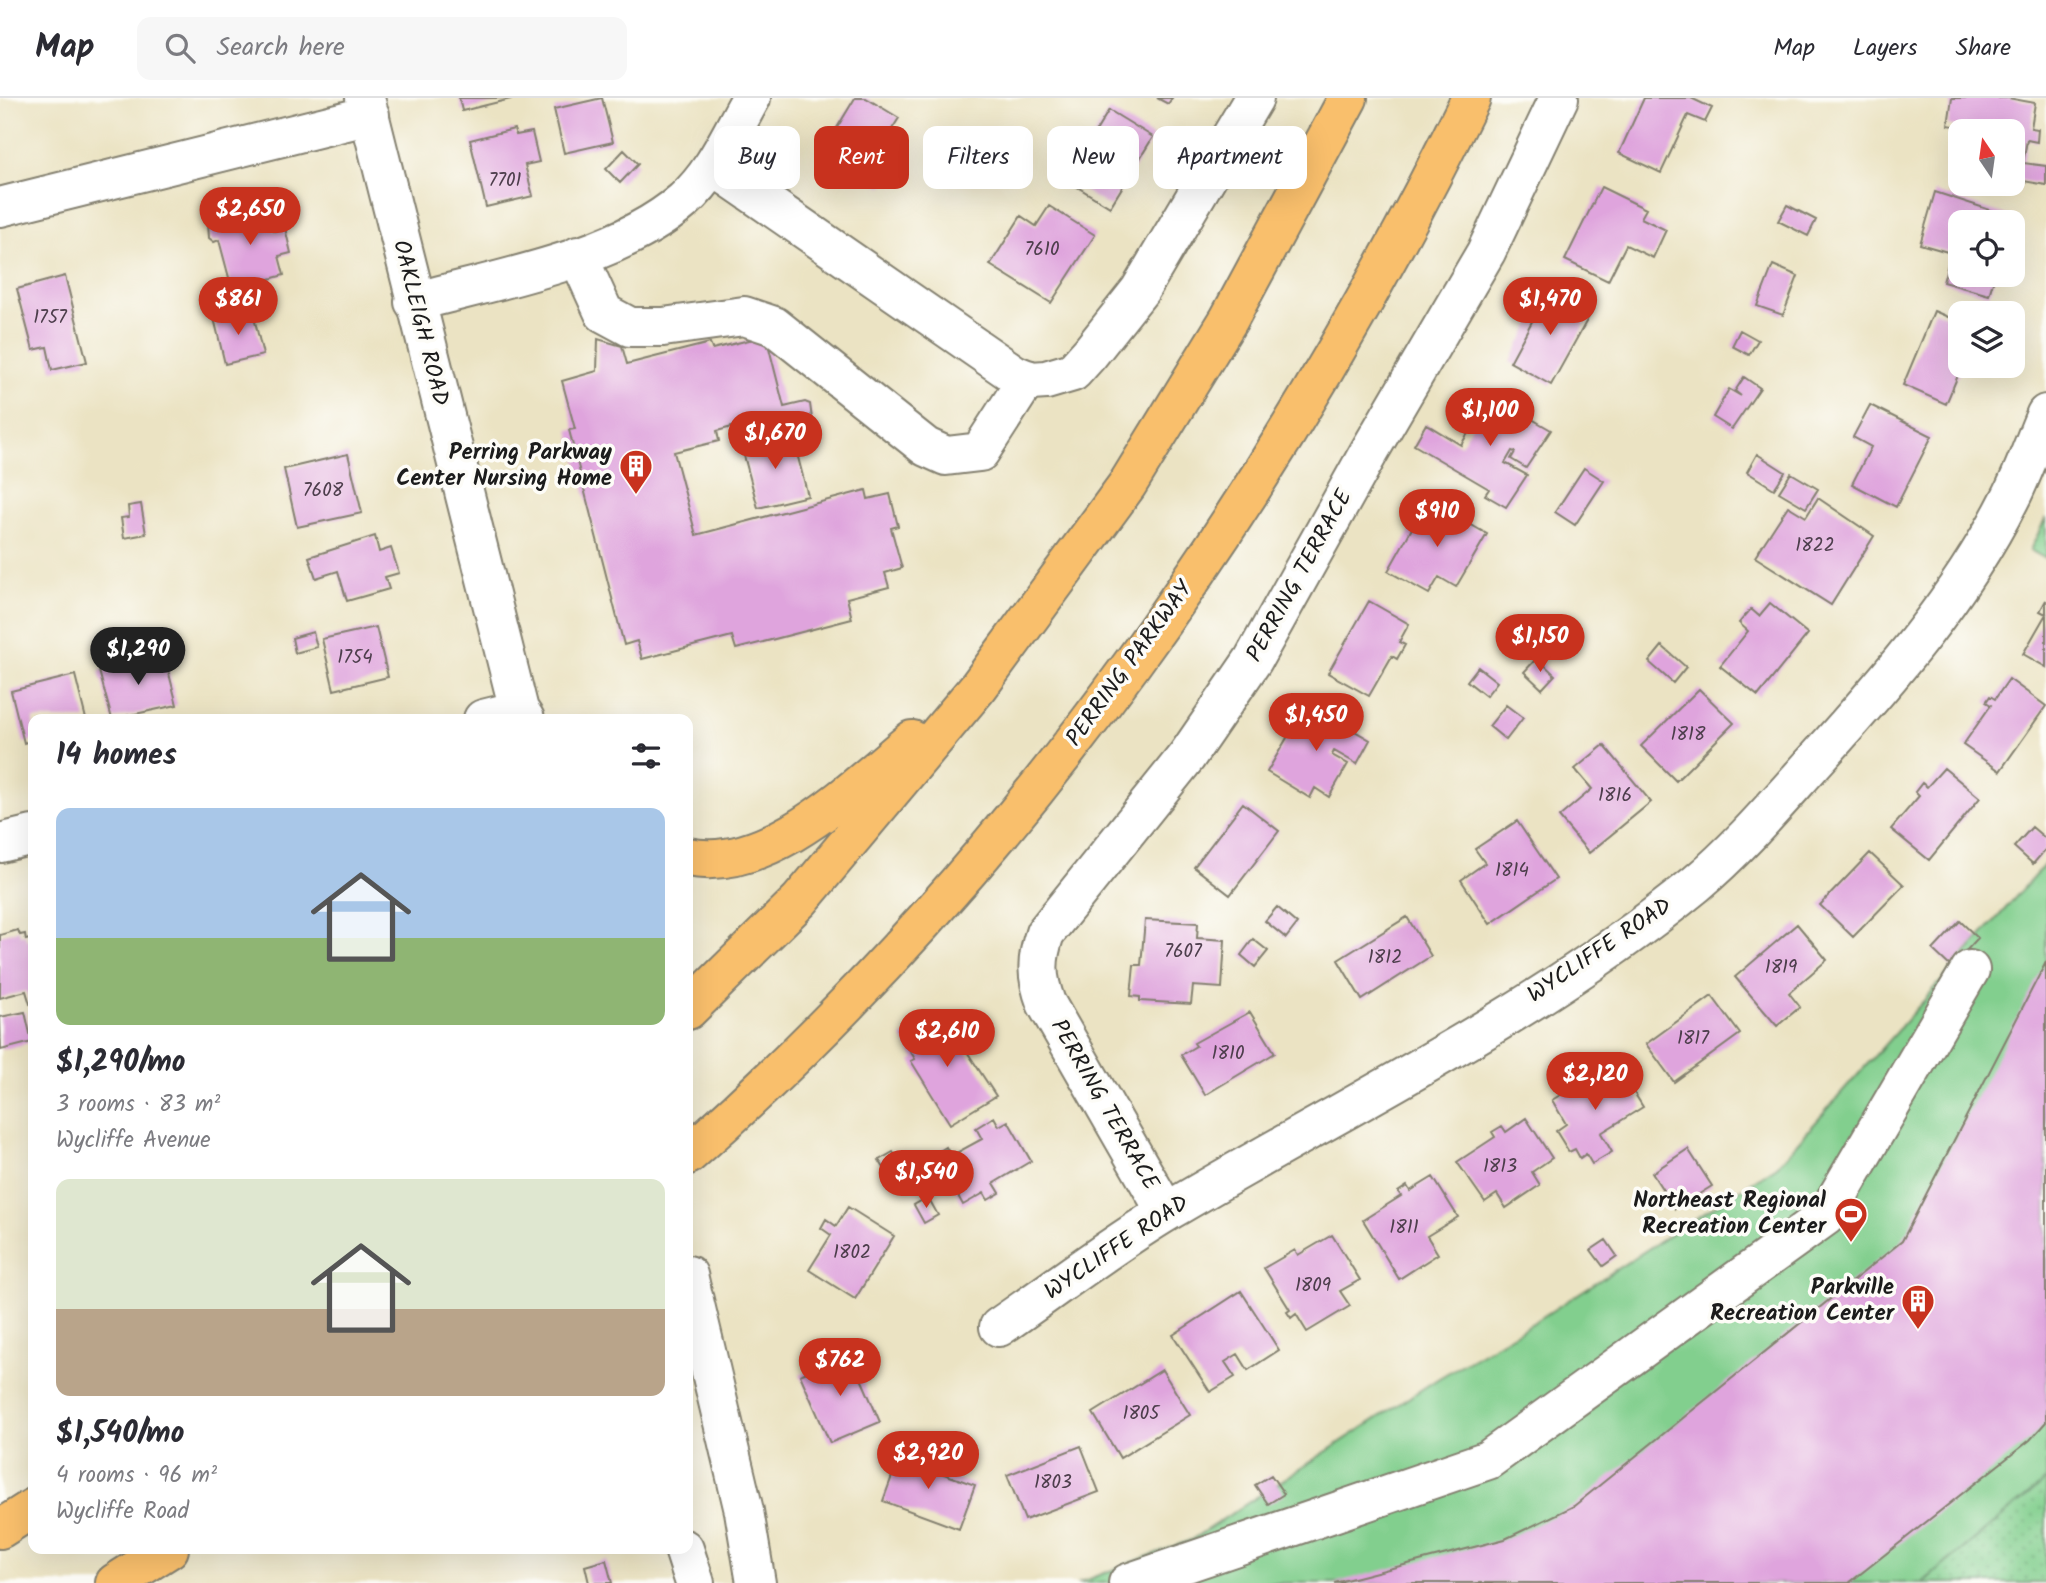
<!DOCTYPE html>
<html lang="en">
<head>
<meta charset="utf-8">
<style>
  :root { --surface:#fff; --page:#f7f7f7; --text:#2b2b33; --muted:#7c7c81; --line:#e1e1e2; --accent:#c8321e }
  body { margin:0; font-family:Kalam,sans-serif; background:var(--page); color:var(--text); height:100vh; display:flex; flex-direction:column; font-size:26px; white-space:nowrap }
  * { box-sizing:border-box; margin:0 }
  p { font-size:23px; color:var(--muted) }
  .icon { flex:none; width:38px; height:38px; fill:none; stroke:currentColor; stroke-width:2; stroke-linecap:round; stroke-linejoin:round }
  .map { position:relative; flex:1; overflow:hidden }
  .details { position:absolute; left:28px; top:616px; width:665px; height:840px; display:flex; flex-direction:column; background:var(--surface); border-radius:14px; box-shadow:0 7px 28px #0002 }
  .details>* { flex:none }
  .guide { position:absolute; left:714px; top:28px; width:665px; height:63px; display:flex; gap:14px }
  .needle { width:46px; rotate:347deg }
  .controls { position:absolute; left:1948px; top:21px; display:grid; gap:14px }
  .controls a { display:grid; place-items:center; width:77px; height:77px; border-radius:14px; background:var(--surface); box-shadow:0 7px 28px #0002; font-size:35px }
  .price { position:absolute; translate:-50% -60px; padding:0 16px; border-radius:24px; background:var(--accent); color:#fff; font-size:23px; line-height:46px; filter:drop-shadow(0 2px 4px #0008) }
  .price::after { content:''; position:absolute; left:50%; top:42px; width:21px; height:16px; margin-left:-10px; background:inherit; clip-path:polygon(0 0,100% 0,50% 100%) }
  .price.selected { background:#222; color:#fff }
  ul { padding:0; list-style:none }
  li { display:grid; align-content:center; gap:14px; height:371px; padding:0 28px }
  li span { display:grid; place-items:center; height:217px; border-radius:14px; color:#555 }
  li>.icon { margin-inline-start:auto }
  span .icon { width:126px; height:126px; fill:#fffc; stroke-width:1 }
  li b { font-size:30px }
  h2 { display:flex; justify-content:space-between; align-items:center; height:84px; padding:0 28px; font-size:30px }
  .chip { padding:0 24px; border-radius:14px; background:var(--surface); box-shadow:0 7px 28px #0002; font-size:24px; line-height:63px }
  .chip.selected { background:var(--accent); color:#fff }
  header { display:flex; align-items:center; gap:42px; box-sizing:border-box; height:98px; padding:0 35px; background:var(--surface); border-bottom:2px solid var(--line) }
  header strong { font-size:33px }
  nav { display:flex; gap:38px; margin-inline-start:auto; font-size:24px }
  .search { width:490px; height:63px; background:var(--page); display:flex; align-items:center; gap:18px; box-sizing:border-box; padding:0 24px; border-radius:14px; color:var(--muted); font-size:26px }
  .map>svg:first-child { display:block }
  .park { fill:url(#park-dots); stroke:#4f7655; stroke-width:2 }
  .garden { fill:#82cf8e; stroke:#4f7655; stroke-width:2 }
  .building { fill:#dfa4dd }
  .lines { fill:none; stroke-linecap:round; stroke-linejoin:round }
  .minor-casing { stroke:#848070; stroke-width:42 }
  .major-casing { stroke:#848070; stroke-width:42 }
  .minor { stroke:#fff; stroke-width:38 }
  .major { stroke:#f9bf6c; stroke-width:38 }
  .labels { text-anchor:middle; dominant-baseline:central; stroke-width:7; stroke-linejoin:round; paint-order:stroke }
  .number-label { font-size:19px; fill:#4d3e4c }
  .street-label { font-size:23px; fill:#1c1c1c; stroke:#fdfcf7 }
  .poi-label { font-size:23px; font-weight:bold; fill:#1c1c1c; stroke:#fdfcf7; text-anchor:end }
</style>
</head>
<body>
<header>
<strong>Map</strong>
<div class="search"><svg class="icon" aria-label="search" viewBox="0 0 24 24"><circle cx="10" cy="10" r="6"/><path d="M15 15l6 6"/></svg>Search here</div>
<nav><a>Map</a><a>Layers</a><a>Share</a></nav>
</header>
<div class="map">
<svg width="2046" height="1485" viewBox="0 0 2046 1485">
  <defs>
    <pattern id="park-dots" width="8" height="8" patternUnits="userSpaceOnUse" patternTransform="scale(1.75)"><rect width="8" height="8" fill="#82cf8e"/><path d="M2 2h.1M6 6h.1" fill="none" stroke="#70b17a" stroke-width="1.8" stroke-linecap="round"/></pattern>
  </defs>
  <rect width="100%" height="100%" fill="#fdfcf7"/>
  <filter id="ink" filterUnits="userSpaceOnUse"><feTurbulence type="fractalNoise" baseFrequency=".0143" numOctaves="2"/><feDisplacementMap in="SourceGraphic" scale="14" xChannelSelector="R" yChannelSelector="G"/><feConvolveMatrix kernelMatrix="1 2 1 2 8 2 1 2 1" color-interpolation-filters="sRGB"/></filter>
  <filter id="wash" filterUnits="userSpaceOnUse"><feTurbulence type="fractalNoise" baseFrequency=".00686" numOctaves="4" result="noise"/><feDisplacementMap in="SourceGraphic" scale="28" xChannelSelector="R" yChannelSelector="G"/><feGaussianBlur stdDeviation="1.57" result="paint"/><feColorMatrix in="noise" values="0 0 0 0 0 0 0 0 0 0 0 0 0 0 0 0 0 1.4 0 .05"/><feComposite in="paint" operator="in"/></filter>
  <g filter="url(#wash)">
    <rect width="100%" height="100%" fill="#ebe3c3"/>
    <path class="park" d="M 2046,1382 L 2046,1485 L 1922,1485 Z"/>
    <path class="garden" d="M 2046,420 L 2046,461 L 2030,452 Z
      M 2046,765 L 2046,1382 L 1922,1485 L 1078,1485 L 1191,1442 L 1439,1280 L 1536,1223 L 1777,1068 Z"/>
    <g id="blocks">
      <path class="building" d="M 459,0 L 511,0 L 511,1 L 462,13 Z
        M 602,0 L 613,44 L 564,55 L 554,11 Z
        M 855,0 L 866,0 L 899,20 L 880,50 L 899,62 L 882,89 L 823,53 Z
        M 1157,0 L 1172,0 L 1168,6 Z
        M 1644,0 L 1691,0 L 1712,10 L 1705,24 L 1688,17 L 1661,75 L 1619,55 Z
        M 1952,0 L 2008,0 L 2035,5 L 2031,30 L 2038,31 L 2037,44 L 2027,42 L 2023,65 L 2046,68 L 2046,87 L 2012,81 L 2012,33 L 1981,33 L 1948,27 Z
        M 1109,12 L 1153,39 L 1110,109 L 1066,82 Z
        M 514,31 L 516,37 L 532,34 L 539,64 L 525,67 L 533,98 L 486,109 L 470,42 Z
        M 624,52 L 638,66 L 620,85 L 606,71 Z
        M 1601,89 L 1646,111 L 1641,120 L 1666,132 L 1653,160 L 1626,147 L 1608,183 L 1565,162 Z
        M 1935,94 L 2012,119 L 2010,124 L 1960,124 L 1960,177 L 1995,177 L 1989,197 L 1943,184 L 1951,155 L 1920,146 Z
        M 1787,107 L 1816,122 L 1808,138 L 1778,123 Z
        M 1049,108 L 1095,137 L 1051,205 L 990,167 L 1021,118 L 1036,128 Z
        M 268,110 L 274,133 L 285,130 L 291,155 L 279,158 L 284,177 L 232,191 L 219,142 L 214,144 L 209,140 L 208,125 Z
        M 1773,167 L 1798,178 L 1783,217 L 1757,208 Z
        M 65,178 L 87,264 L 52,272 L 47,249 L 33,252 L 17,191 Z
        M 1549,192 L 1591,215 L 1551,287 L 1510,264 Z
        M 252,211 L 263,257 L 225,266 L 214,220 Z
        M 1934,213 L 1960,224 L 1962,268 L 1946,306 L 1903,287 Z
        M 1740,232 L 1758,242 L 1749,257 L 1732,248 Z
        M 766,238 L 784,309 L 805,304 L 810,306 L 813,328 L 791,333 L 789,324 L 746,336 L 743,326 L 717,333 L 719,343 L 674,354 L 696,437 L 866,392 L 868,401 L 890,396 L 898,428 L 891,430 L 902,470 L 885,475 L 889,489 L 847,500 L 852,521 L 736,551 L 732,538 L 642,561 L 637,543 L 624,547 L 569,332 L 575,331 L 562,283 L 597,273 L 598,241 L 622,248 L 627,266 L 710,245 L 712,251 Z
        M 1744,279 L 1760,290 L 1732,331 L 1713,319 L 1729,291 L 1741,298 L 1735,293 Z
        M 1490,297 L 1551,332 L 1526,370 L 1511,361 L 1515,354 L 1512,353 L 1505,365 L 1527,377 L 1506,409 L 1485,397 L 1489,391 L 1414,347 L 1426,326 L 1461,347 Z
        M 1870,307 L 1932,338 L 1896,409 L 1852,386 L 1871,349 L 1853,339 Z
        M 792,336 L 808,398 L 758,410 L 742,350 Z
        M 348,356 L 362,415 L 297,429 L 284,371 Z
        M 1757,356 L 1785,374 L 1774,391 L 1747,374 Z
        M 1584,370 L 1604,383 L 1575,427 L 1555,414 Z
        M 1791,375 L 1818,391 L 1806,410 L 1779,394 Z
        M 1818,400 L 1874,438 L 1831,507 L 1755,459 L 1788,408 L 1806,419 Z
        M 1428,402 L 1487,436 L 1456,489 L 1439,479 L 1429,496 L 1388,473 Z
        M 141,406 L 146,436 L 124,440 L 121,420 L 129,419 L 128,408 Z
        M 375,438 L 379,454 L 391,450 L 399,475 L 385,479 L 389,491 L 347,503 L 338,473 L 316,480 L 309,459 Z
        M 2046,502 L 2046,569 L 2023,556 L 2046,516 L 2040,513 Z
        M 1369,503 L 1409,526 L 1399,544 L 1405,547 L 1397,561 L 1392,558 L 1369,598 L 1328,575 Z
        M 1770,505 L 1808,536 L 1758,598 L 1720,568 L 1748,533 L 1739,525 L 1751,511 L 1759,518 Z
        M 376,529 L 388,579 L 334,592 L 322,541 Z
        M 313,534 L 317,549 L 295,555 L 292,540 Z
        M 1662,548 L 1686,569 L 1673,585 L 1649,564 Z
        M 164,556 L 177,607 L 112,621 L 99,573 Z
        M 1537,560 L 1555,577 L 1542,591 L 1524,574 Z
        M 1478,569 L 1497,584 L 1486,598 L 1467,583 Z
        M 75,577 L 86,621 L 33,621 L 33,642 L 24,645 L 11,593 Z
        M 2009,581 L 2046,608 L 2000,673 L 1963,647 L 1991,607 L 1986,604 L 1990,598 L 1995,601 Z
        M 1699,591 L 1734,625 L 1676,683 L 1641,648 Z
        M 1308,606 L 1370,642 L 1357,666 L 1334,653 L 1332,657 L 1348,666 L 1329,699 L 1315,690 L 1310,700 L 1267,674 L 1288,638 L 1283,635 L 1290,623 L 1296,626 Z
        M 1506,607 L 1523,620 L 1506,642 L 1489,628 Z
        M 1604,647 L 1651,704 L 1589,755 L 1559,719 L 1592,691 L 1575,671 Z
        M 1944,670 L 1980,700 L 1929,762 L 1891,731 L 1919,698 L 1915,694 L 1922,685 L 1927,689 Z
        M 1243,705 L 1279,733 L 1230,797 L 1194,769 Z
        M 1517,723 L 1556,781 L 1490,826 L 1461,782 L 1485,765 L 1475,751 Z
        M 2032,729 L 2046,741 L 2046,751 L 2033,766 L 2014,749 Z
        M 1870,755 L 1904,787 L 1853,839 L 1820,807 Z
        M 1277,809 L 1297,826 L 1286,840 L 1265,823 Z
        M 1407,819 L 1431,858 L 1362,902 L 1338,862 Z
        M 1145,822 L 1198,825 L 1197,840 L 1225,842 L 1222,890 L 1193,888 L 1191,906 L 1140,903 L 1140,899 L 1131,898 L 1134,867 L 1141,867 Z
        M 1960,823 L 1978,840 L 1951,869 L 1933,852 Z
        M 1797,826 L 1827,862 L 1789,895 L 1800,909 L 1777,928 L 1735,879 Z
        M 18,832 L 20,837 L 25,836 L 26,842 L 33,840 L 33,905 L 30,906 L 26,893 L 0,900 L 0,837 Z
        M 1253,841 L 1268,853 L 1255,869 L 1241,857 Z
        M 2046,864 L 2046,1324 L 2030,1342 L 1849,1485 L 1334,1485 L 1505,1441 L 1574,1408 L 1902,1143 Z
        M 1712,898 L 1740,936 L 1674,984 L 1646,946 Z
        M 25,914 L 32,944 L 1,952 L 0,919 Z
        M 941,914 L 996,998 L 950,1026 L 911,963 L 915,961 L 902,939 Z
        M 1250,914 L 1275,955 L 1205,997 L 1181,957 L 1196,948 L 1194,945 Z
        M 1615,964 L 1643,1009 L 1601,1035 L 1612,1054 L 1592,1066 L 1586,1056 L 1580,1060 L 1575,1051 L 1569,1054 L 1556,1033 L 1566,1026 L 1552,1002 Z
        M 994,1019 L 999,1028 L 1008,1023 L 1031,1063 L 994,1085 L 1000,1095 L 988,1102 L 984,1095 L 963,1107 L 935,1056 L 946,1049 L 951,1058 L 982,1041 L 976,1030 Z
        M 1526,1020 L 1552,1060 L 1532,1074 L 1540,1087 L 1506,1110 L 1497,1096 L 1485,1104 L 1457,1064 L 1495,1039 L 1492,1034 L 1502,1028 L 1506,1034 Z
        M 1688,1051 L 1712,1088 L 1675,1111 L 1652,1075 Z
        M 893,1054 L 904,1072 L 891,1081 L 879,1062 Z
        M 1433,1079 L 1458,1119 L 1427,1138 L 1438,1156 L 1399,1181 L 1363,1122 L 1401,1098 L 1398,1094 L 1407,1088 L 1410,1093 Z
        M 928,1099 L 938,1117 L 924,1125 L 914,1107 Z
        M 848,1109 L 894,1138 L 855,1201 L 809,1172 L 831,1137 L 821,1130 L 826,1121 L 836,1128 Z
        M 1332,1137 L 1360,1182 L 1340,1193 L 1350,1208 L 1307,1234 L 1296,1216 L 1291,1220 L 1287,1214 L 1290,1212 L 1264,1170 L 1295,1152 L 1298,1157 Z
        M 1606,1142 L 1617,1158 L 1603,1168 L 1591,1152 Z
        M 1241,1193 L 1279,1252 L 1248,1272 L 1238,1256 L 1225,1264 L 1235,1279 L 1210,1294 L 1173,1237 Z
        M 850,1255 L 880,1324 L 830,1345 L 800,1277 Z
        M 1162,1272 L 1190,1317 L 1120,1360 L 1093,1315 Z
        M 1081,1348 L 1099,1394 L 1025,1422 L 1007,1377 Z
        M 913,1353 L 929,1359 L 927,1370 L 975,1387 L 959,1431 L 883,1403 L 899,1359 L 906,1362 Z
        M 1271,1377 L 1284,1396 L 1268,1406 L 1255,1387 Z
        M 606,1462 L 612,1485 L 589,1485 L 585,1468 Z"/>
    </g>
  </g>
  <g filter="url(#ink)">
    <use href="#blocks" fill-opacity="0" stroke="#848070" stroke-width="2"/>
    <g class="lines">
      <defs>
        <path id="minor" d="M 365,0 L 519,612 L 525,621
          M 713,68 L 1014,276 L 1031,283 L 1046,282 L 1073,274 L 1090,255 L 1140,192 L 1254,0
          M 0,109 L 370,17
          M 578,158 L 604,215 L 630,229 L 663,229 L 744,218 L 774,228 L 926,349 L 946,358 L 980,354 L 1027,281
          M 414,204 C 499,181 616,161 683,103 C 714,76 731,35 751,0
          M 483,621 L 519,612
          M 0,745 L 33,737
          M 1166,1114 L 1046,905 C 1036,878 1036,862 1045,835 L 1187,658 L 1253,562 L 1369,354 L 1486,154 L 1559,0
          M 688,1177 L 744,1413 L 756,1485
          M 999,1229 C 1056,1190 1111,1147 1170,1112 C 1345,1008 1538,916 1696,786 C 1739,750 1777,705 1815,663 C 1888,582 1960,500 2010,401 C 2024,374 2034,344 2046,316
          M 684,1451 L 695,1485
          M 1128,1485 L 1488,1362 L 1826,1118 L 1970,872"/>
        <path id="major" d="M 688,759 C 769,776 854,689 912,642
          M 688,912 L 800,802 L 979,588 L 1127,387 L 1229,221 L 1348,0
          M 688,1057 C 1019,766 1277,395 1471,0
          M 0,1431 L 33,1410
          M 115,1485 L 169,1451"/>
      </defs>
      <use href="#minor" class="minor-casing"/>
      <use href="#major" class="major-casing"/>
      <use href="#minor" class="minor"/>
      <use href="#major" class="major"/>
    </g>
  </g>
  <defs>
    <symbol id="building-pin" viewBox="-11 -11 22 30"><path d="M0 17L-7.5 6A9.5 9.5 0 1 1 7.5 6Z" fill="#c8321e" stroke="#fdfcf7"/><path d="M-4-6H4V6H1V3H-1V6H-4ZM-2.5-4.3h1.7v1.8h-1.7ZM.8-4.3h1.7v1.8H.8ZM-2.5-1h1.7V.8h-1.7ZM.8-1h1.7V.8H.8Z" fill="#fff"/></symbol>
    <symbol id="stadium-pin" viewBox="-11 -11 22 30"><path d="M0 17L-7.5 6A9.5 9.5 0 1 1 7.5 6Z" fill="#c8321e" stroke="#fdfcf7"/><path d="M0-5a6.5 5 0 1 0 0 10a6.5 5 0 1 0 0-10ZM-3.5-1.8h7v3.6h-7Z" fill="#fff"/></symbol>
  </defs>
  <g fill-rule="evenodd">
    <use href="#building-pin" x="617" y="349" width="38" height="52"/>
    <use href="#stadium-pin" x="1832" y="1097" width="38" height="52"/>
    <use href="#building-pin" x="1899" y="1184" width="38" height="52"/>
  </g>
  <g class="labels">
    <g class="number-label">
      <text x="505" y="83">7701</text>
      <text x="1042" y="152">7610</text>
      <text x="50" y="220">1757</text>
      <text x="323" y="393">7608</text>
      <text x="1815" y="448">1822</text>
      <text x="355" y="560">1754</text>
      <text x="1688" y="637">1818</text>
      <text x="1615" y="698">1816</text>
      <text x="1512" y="773">1814</text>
      <text x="1183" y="854">7607</text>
      <text x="1385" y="860">1812</text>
      <text x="1781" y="870">1819</text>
      <text x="1693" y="941">1817</text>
      <text x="1228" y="956">1810</text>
      <text x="1500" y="1069">1813</text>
      <text x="1404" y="1130">1811</text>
      <text x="852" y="1155">1802</text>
      <text x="1313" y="1188">1809</text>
      <text x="1141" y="1316">1805</text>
      <text x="1053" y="1385">1803</text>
    </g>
    <g class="street-label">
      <text transform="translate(420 225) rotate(76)">OAKLEIGH ROAD</text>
      <text transform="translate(1300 478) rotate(-61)">PERRING TERRACE</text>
      <text transform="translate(1130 566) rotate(-54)">PERRING PARKWAY</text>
      <text transform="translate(1600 853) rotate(-34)">WYCLIFFE ROAD</text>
      <text transform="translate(1104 1007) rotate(60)">PERRING TERRACE</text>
      <text transform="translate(1117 1150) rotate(-34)">WYCLIFFE ROAD</text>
    </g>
    <g class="poi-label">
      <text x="612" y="355">Perring Parkway<tspan x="612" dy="26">Center Nursing Home</tspan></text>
      <text x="1826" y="1103">Northeast Regional<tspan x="1826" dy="26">Recreation Center</tspan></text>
      <text x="1894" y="1190">Parkville<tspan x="1894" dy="26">Recreation Center</tspan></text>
    </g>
  </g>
</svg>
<div class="controls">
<a><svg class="needle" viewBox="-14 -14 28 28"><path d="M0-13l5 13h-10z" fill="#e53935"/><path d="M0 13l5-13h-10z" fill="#7c7c81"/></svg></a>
<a><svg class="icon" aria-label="locate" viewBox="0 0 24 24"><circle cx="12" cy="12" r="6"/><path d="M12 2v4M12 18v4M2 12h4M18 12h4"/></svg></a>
<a><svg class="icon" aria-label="layers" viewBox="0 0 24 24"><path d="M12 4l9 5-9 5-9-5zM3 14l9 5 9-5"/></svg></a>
</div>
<b class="price" style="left:250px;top:149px">$2,650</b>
<b class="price" style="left:238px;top:239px">$861</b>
<b class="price" style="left:1550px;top:239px">$1,470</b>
<b class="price" style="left:1490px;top:350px">$1,100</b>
<b class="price" style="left:775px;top:373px">$1,670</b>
<b class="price" style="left:1437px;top:451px">$910</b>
<b class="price" style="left:1540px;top:576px">$1,150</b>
<b class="price selected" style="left:138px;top:589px">$1,290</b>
<b class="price" style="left:1316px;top:655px">$1,450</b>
<b class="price" style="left:947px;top:971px">$2,610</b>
<b class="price" style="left:1595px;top:1014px">$2,120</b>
<b class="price" style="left:926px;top:1112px">$1,540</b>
<b class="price" style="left:840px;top:1300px">$762</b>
<b class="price" style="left:928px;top:1393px">$2,920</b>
<div class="guide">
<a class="chip">Buy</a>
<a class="chip selected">Rent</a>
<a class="chip">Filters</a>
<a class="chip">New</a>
<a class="chip">Apartment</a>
</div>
<section class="details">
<h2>14 homes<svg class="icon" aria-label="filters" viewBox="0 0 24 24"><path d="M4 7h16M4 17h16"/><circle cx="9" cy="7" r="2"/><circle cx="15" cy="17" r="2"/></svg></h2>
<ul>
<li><span style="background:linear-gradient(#a9c7e8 60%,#8fb573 0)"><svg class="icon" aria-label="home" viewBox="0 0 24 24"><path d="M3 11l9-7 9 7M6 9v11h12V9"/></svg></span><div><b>$1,290/mo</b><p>3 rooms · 83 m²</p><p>Wycliffe Avenue</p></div></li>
<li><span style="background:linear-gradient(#dfe7d0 60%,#b9a48a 0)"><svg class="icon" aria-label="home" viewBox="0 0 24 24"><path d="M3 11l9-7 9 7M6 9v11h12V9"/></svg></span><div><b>$1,540/mo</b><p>4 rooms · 96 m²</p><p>Wycliffe Road</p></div></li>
</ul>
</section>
</div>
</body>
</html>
